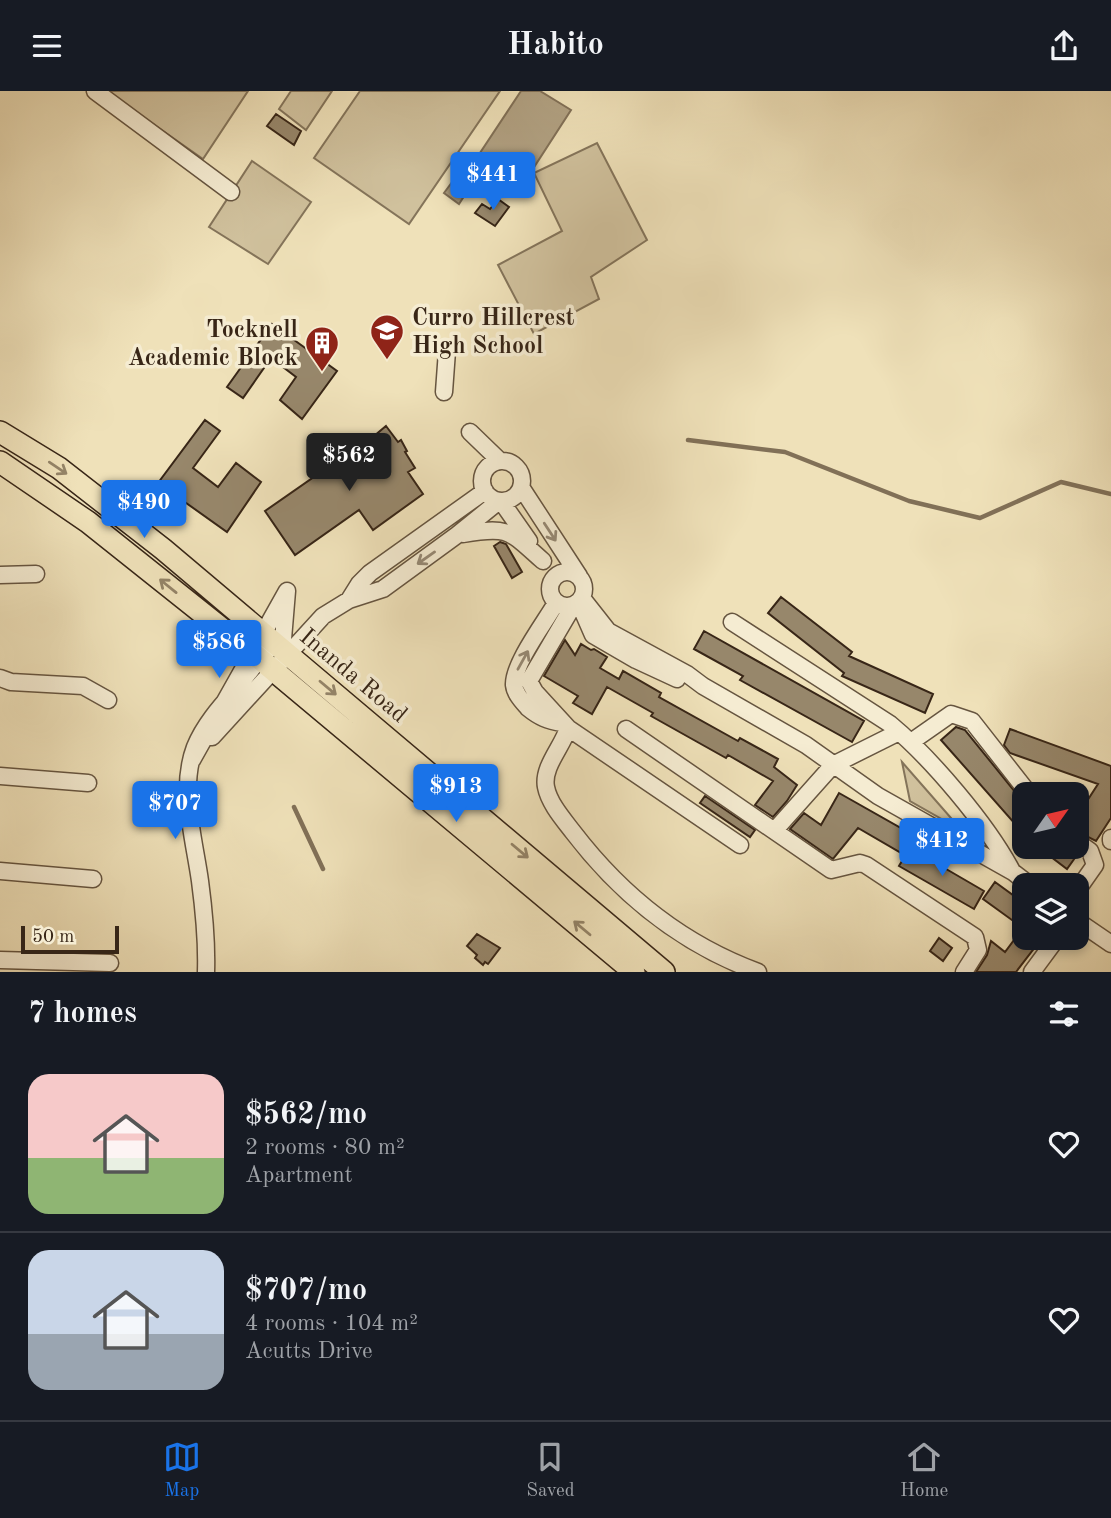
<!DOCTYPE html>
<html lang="en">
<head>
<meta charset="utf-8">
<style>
	body { margin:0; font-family:"Old Standard TT",serif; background:#20242c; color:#f1f3f6; height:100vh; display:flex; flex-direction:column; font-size:26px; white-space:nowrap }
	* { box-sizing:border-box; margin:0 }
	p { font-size:23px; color:#9ea1a6 }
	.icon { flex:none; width:38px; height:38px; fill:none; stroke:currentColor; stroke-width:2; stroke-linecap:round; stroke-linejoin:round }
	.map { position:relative; height:881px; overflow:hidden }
	.panel { display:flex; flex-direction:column; background:#171b24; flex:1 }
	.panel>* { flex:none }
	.needle { width:46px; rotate:56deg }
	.buttons { position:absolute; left:1012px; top:691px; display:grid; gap:14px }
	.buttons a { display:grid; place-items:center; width:77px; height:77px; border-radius:14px; background:#171b24; box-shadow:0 4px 10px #0003; font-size:35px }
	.scale { position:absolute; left:21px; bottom:18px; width:98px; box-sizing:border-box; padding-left:7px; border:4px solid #382617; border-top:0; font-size:19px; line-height:24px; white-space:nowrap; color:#382617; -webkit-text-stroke:5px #f5ecd2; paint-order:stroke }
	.price { position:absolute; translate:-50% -60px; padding:0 16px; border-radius:7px; background:#1a73e8; color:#fff; font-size:23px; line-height:46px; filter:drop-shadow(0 2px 4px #0008) }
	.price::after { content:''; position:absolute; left:50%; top:42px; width:21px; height:16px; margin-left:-10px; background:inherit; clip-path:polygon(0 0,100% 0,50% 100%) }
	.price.on { background:#222; color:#fff }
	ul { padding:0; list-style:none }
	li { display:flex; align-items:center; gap:21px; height:175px; padding:0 28px }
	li+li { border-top:2px solid #363941 }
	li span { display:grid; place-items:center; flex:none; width:196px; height:140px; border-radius:21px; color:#555 }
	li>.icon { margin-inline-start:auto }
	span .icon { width:84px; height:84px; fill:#fffc; stroke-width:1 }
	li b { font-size:30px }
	h2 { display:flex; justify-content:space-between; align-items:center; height:84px; padding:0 28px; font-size:30px }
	header { display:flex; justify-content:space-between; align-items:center; height:91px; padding:0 28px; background:#171b24; font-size:32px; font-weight:800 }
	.dock { display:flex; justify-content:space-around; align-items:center; height:98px; border-top:2px solid #363941; background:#171b24; font-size:19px; color:#9ea1a6 }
	.dock a { display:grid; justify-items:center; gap:4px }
	.dock .on { color:#1a73e8 }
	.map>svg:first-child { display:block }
	.green { fill:#d0c19d; stroke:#84745a; stroke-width:2 }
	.water { fill:#b1a182; stroke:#817057; stroke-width:2 }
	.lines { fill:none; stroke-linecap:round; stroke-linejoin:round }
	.stream { stroke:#817057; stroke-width:4.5 }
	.building { fill:#97876b; stroke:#382617; stroke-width:2 }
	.minor-casing { stroke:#665540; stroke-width:19 }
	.major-casing { stroke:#382617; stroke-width:24 }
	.minor { stroke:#f5ecd2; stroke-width:16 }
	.major { stroke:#efe1b9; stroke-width:21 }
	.oneway { stroke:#948468 }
	.oneway2 { stroke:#968974 }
	.labels { text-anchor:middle; stroke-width:7; stroke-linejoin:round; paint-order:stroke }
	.poi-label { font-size:24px; font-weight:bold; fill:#382617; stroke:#f5ecd2; text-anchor:start }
	.street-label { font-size:24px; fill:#382617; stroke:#f5ecd2 }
</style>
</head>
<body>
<header><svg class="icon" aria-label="menu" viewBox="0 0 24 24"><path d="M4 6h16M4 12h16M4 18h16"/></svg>Habito<svg class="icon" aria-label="share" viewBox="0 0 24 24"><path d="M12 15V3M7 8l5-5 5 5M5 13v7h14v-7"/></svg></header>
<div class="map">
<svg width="1111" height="881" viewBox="0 0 1111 881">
	<rect width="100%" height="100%" fill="#efe1b9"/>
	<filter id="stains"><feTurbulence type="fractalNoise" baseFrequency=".00286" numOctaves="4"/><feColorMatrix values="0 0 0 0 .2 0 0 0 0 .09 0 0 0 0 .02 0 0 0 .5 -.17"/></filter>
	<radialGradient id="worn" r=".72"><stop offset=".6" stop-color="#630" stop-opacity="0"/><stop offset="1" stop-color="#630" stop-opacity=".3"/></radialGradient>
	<!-- green -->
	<path class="green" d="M 106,0 L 248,0 L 203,68 Z
		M 291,0 L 332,0 L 306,39 L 279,18 Z
		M 360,0 L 500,0 L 409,133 L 314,67 Z
		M 597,52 L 647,149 L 591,186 L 599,208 L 534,243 L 498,174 L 562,140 L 534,82 Z
		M 252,70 L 311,111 L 268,173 L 209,136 Z
		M 902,671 L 951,727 L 947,731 L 910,710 Z"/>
	<!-- water -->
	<path class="water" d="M 521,0 L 540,0 L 571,19 L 516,104 L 472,74 Z
		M 461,79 L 475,88 L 459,113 L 444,102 Z"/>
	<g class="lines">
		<!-- stream -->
		<path class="stream" d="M 688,349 L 785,361 L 909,410 L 980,427 L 1061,391 L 1111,403
			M 294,716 L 323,778"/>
	</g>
	<!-- building -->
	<path class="building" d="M 276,23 L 301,40 L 294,54 L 267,35 Z
		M 498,108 L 509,116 L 495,135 L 475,122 L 482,113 L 490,118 Z
		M 272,233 L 337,280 L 302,328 L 280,309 L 296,286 L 271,267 L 243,307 L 227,296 Z
		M 205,329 L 220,340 L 193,377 L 218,396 L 236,372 L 261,391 L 227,441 L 158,392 Z
		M 386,335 L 398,351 L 401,349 L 407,360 L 405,361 L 415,377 L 408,381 L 423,403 L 373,439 L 359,419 L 295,464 L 265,420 L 347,363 L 349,366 Z
		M 500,451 L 506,453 L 522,481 L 512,487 L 494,455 Z
		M 781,506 L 852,561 L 849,565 L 933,603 L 925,622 L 842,585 L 844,582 L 768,522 Z
		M 704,540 L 864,630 L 852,651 L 740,589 L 743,585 L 694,558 Z
		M 565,549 L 575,564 L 581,553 L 591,559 L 594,558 L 607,566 L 600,577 L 619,588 L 623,580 L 661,602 L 659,606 L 738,650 L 740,647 L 778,668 L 774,676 L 797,694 L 787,710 L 773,726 L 755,714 L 773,690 L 728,664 L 726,667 L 651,625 L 653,622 L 607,596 L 592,623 L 573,612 L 578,605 L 544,585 Z
		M 956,636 L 965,639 L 1024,712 L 1024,743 L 941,649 Z
		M 1010,638 L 1111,675 L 1111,727 L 1096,750 L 1076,740 L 1076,737 L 1082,727 L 1078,724 L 1098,693 L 1010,662 L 1004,654 Z
		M 839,702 L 913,744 L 903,763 L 858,737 L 833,768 L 790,738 L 804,722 L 821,734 Z
		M 705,705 L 755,739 L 750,746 L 700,712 Z
		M 1038,756 L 1068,756 L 1077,764 L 1067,778 Z
		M 910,757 L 984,800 L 974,818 L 899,775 Z
		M 995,791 L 1024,812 L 1024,847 L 1042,847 L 1016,881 L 976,881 L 987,864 L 991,850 L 1005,861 L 1023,837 L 983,808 Z
		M 477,843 L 500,857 L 488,873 L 485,871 L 483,874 L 475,867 L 477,864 L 467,855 Z
		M 939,847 L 952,857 L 943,870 L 930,860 Z"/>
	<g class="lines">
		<!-- minor casing -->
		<g class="minor-casing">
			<path id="minor" d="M 95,0 L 231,101
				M 444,301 L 447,260
				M 470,341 L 500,370
				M482 390a20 20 0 1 1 40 0a20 20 0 1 1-40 0Z
				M 521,396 L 579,485
				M 501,410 L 529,450
				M 463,443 C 510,435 509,440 543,470
				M550 498a17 17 0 1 1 34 0a17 17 0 1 1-34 0Z
				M 0,484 L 36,483
				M 582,507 L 608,540 L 687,583 L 703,595 L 806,654 L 878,705 L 1013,781 L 1030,794
				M 349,509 L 359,493 L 370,482 L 485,400
				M 556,512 C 545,531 513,573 514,594 C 515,603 522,610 528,617 C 539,626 548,630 562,632
				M 579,512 L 593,544 L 636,569 L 677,588
				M 573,515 L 529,590 L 535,601 L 568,637 C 563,655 542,676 546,696 C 549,712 563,728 573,741 C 622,805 682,853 758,881
				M 732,531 L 890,633 C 931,667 987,733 1012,780
				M 0,587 L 11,591 L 83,595 L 108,609
				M 568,637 L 740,754
				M 626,638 L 831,779 L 860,772 L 866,774 L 975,846 L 978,859 L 964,881
				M 212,646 L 323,525 L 349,509 L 383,498 L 457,444 L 499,410
				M 911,651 L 951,623 L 972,630 L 1030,704
				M 192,669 L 287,500 L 283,548 C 263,560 250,581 235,599 C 220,616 204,634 195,656 C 179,698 194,747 200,790 C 204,820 207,850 206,881
				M 0,685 L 88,692
				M 775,739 L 833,674 L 899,641
				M 1111,747 L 1111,750
				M 1076,750 L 1090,760 L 1095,774 L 1076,801
				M 0,780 L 93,788
				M 1076,829 L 1111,853
				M 0,869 L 110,872
				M 1032,881 L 1057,847"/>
		</g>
		<!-- major casing -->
		<g class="major-casing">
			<path id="major" d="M 0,341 L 59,377 L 163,458 L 664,881
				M 0,371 L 88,431 L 260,568 L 634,881"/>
		</g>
		<!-- minor -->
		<use href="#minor" class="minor"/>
		<!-- major -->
		<use href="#major" class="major"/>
	</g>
	<!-- one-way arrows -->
	<defs><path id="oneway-shaft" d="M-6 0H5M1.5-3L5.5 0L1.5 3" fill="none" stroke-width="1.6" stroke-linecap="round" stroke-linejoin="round" transform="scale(1.75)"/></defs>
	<g class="oneway">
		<use href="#oneway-shaft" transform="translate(58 377) rotate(34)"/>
		<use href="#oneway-shaft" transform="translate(168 495) rotate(-141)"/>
		<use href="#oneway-shaft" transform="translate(328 597) rotate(40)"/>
		<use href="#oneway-shaft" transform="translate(520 760) rotate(40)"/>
		<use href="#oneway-shaft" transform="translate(582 837) rotate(-140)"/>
	</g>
	<g class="oneway2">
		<use href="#oneway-shaft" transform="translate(550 441) rotate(57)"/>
		<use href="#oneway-shaft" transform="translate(426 467) rotate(145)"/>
		<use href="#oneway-shaft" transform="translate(523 569) rotate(-61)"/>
	</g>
	<!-- icons -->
	<defs>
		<g id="school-pin" transform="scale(1.75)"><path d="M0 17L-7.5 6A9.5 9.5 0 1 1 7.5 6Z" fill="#8f2418" stroke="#f5ecd2"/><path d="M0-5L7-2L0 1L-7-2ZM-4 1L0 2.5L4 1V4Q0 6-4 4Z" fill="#fff"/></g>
		<g id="building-pin" transform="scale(1.75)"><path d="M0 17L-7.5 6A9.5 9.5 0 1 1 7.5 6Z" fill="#8f2418" stroke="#f5ecd2"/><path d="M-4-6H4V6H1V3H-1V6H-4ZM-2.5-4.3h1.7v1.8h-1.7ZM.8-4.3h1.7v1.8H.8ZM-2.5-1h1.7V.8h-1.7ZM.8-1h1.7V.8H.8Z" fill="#fff"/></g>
	</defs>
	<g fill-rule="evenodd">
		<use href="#school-pin" x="387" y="240"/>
		<use href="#building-pin" x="322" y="252"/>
	</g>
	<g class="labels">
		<!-- poi labels -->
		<g class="poi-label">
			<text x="412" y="234">Curro Hillcrest<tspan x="412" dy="28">High School</tspan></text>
			<text x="298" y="246" text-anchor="end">Tocknell<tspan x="298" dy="28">Academic Block</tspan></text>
		</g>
		<!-- street labels -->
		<g class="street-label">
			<text transform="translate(354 584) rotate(40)" y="8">Inanda Road</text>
		</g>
	</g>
	<rect width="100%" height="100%" filter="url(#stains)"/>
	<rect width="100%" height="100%" fill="url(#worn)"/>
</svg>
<div class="buttons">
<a><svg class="needle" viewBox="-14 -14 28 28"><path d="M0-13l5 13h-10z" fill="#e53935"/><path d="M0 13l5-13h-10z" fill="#9ea1a6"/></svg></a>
<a><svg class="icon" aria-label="layers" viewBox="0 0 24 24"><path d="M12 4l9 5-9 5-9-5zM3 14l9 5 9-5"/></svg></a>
</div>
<div class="scale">50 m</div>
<b class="price" style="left:493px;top:121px">$441</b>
<b class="price on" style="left:349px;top:402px">$562</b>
<b class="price" style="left:144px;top:449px">$490</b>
<b class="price" style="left:219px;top:589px">$586</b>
<b class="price" style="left:456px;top:733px">$913</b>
<b class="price" style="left:175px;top:750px">$707</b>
<b class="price" style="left:942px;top:787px">$412</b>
</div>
<section class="panel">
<h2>7 homes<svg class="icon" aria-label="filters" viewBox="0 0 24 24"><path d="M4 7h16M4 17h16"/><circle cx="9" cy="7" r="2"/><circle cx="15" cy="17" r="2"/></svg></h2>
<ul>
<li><span style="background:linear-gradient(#f6c9c9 60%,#8fb573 0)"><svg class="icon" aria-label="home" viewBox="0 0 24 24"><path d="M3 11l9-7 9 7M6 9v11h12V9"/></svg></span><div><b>$562/mo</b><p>2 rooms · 80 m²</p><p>Apartment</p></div><svg class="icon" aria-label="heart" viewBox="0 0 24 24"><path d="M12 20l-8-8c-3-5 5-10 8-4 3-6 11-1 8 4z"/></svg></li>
<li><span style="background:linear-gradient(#c9d6e8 60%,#9aa5b1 0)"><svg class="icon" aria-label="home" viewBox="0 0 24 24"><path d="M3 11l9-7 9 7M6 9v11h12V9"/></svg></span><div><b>$707/mo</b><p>4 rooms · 104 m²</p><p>Acutts Drive</p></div><svg class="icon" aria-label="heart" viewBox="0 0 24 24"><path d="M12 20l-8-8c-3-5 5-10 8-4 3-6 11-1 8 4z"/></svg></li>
</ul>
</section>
<nav class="dock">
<a class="on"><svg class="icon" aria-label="map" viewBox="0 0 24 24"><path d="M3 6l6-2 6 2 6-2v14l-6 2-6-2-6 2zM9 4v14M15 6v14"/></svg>Map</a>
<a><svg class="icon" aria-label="saved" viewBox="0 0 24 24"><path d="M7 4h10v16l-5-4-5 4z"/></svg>Saved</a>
<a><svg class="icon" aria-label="home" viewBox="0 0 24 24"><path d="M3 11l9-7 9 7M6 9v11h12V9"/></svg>Home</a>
</nav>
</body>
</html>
